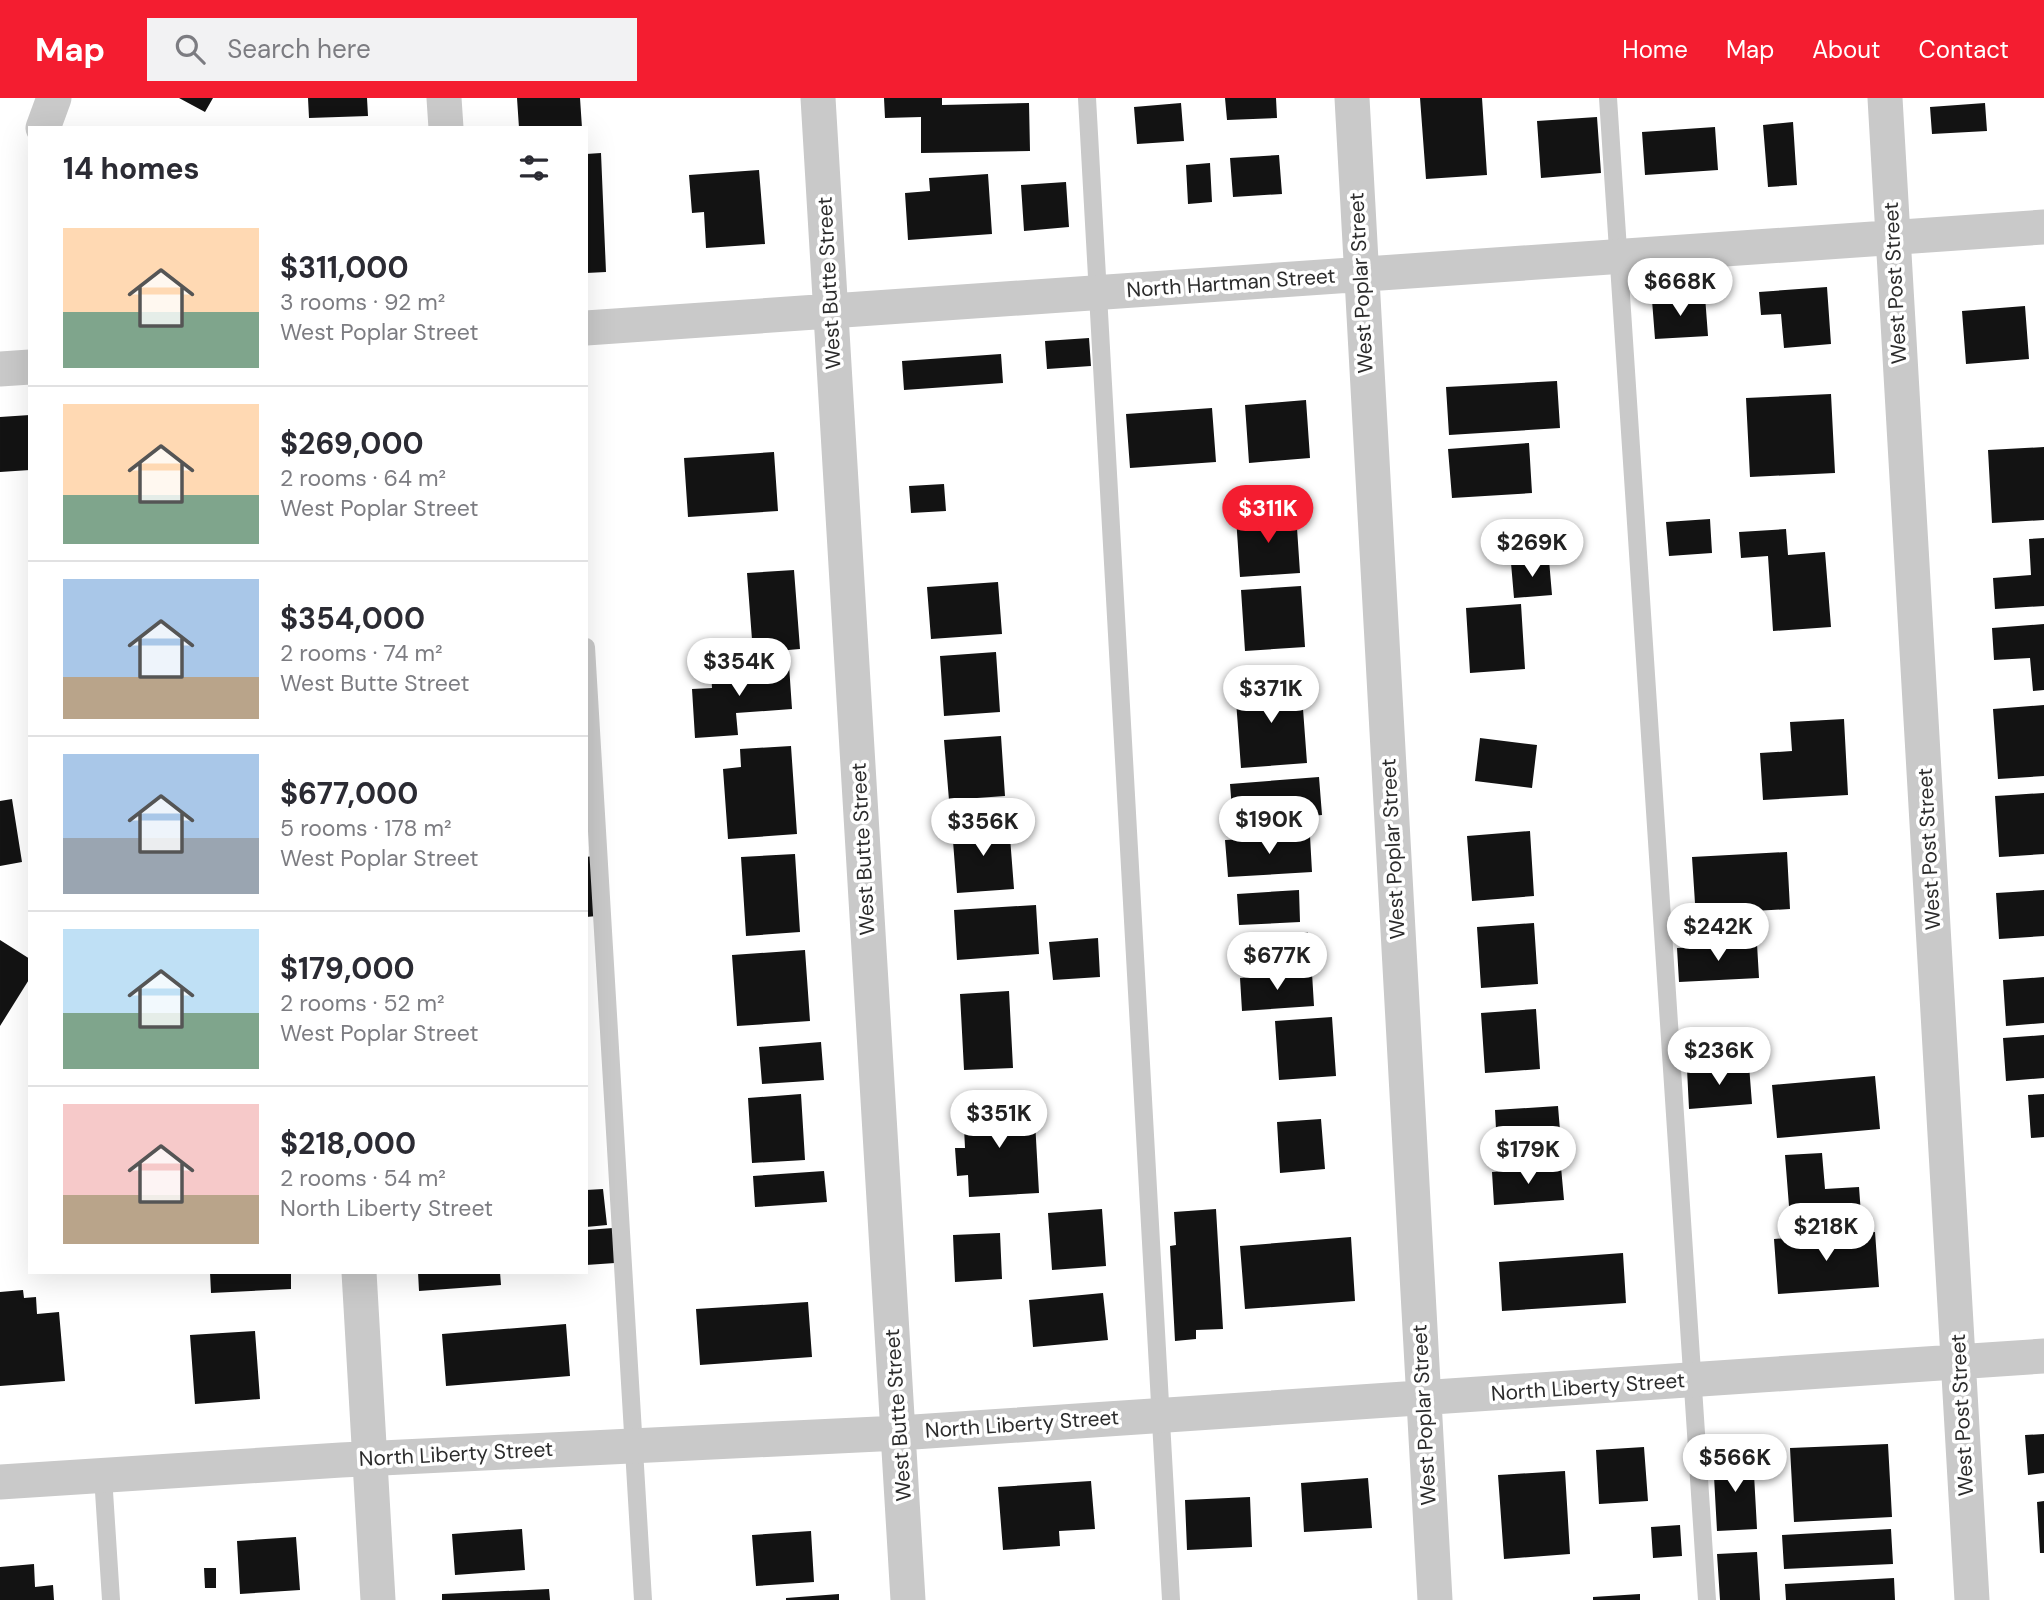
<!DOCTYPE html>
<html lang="en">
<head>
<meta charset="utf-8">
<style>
	body { margin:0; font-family:"DM Sans",sans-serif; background:#f2f2f3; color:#2b2b33; height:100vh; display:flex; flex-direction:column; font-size:26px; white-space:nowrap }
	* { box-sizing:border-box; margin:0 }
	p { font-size:23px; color:#7c7c81 }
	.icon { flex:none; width:38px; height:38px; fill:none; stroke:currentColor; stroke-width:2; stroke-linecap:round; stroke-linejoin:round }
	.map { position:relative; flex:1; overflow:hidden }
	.drawer { position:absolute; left:28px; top:28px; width:560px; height:1148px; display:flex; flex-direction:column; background:#fff; border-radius:0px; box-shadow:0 7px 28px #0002 }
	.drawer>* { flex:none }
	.price { position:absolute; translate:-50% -60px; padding:0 16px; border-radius:24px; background:#fff; color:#222; font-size:23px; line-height:46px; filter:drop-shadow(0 2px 4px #0008) }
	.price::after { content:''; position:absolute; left:50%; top:42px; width:21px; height:16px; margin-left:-10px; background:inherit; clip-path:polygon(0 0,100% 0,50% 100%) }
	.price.selected { background:#f41d30; color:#fff }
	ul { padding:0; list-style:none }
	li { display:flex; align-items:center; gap:21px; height:175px; padding:0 35px }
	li+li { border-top:2px solid #e1e1e2 }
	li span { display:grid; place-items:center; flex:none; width:196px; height:140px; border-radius:0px; color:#555 }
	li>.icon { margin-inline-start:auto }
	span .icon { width:84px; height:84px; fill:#fffc; stroke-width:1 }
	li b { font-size:30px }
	h2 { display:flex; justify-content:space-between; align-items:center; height:84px; padding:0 35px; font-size:30px }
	header { display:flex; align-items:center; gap:42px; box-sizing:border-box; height:98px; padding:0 35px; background:#f41d30; color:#fff }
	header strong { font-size:33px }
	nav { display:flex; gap:38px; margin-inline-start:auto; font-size:24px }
	.search { width:490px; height:63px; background:#f2f2f3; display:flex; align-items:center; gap:18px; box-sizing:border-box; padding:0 24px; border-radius:0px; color:#7c7c81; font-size:26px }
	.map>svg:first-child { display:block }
	.building { fill:#131313 }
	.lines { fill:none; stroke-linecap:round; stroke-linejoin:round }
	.lane { stroke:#c9c9c9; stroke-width:18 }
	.street { stroke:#c9c9c9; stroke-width:35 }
	.labels { text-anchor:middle; stroke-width:7; stroke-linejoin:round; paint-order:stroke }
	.street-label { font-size:21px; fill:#2c2c2c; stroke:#fff }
</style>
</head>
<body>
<header>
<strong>Map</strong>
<div class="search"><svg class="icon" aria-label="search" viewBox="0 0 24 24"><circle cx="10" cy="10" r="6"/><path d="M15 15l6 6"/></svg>Search here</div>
<nav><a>Home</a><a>Map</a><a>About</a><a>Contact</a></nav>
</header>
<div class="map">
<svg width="2044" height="1502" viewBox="0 0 2044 1502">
	<rect width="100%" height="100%" fill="#fff"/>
	<!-- building -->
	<path class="building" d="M 179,0 L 213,0 L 205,14 Z
		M 308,0 L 367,0 L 368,18 L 309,20 Z
		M 517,0 L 580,0 L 582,30 L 519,30 Z
		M 884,0 L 942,0 L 942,7 L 1029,5 L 1030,53 L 921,55 L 921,19 L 885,20 Z
		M 1225,0 L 1276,0 L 1277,20 L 1227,22 Z
		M 1420,0 L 1482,0 L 1487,77 L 1426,81 Z
		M 1181,5 L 1184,43 L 1137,46 L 1134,9 Z
		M 1985,5 L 1987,33 L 1932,36 L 1930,9 Z
		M 1597,19 L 1601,75 L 1541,80 L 1537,23 Z
		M 1793,24 L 1797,87 L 1768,89 L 1763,27 Z
		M 1715,29 L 1718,72 L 1645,77 L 1642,34 Z
		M 601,55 L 606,174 L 586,175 L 586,56 Z
		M 1279,57 L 1282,96 L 1233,99 L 1230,60 Z
		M 1210,65 L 1212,104 L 1188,106 L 1186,67 Z
		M 759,72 L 765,146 L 706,150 L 704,114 L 692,115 L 689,77 Z
		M 988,76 L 992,136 L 908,142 L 905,95 L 930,93 L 929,80 Z
		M 1066,84 L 1069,129 L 1024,133 L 1021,87 Z
		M 1827,189 L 1831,246 L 1784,250 L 1781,216 L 1761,217 L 1759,194 Z
		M 1705,198 L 1708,238 L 1655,241 L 1652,202 Z
		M 2025,208 L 2029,261 L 1966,266 L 1962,213 Z
		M 1089,240 L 1091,268 L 1047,271 L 1045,243 Z
		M 1001,256 L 1003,285 L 904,292 L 902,263 Z
		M 1557,283 L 1560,330 L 1449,337 L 1446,289 Z
		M 1831,296 L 1835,375 L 1750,379 L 1746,300 Z
		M 1306,302 L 1310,360 L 1249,365 L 1245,307 Z
		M 1212,310 L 1216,364 L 1130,370 L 1126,316 Z
		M 30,317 L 30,372 L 0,374 L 0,319 Z
		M 1529,345 L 1532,395 L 1452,400 L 1448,351 Z
		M 2044,349 L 2044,422 L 1992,425 L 1988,352 Z
		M 774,354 L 778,413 L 688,419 L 684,360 Z
		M 944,386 L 946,413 L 911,415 L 909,388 Z
		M 1296,415 L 1300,475 L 1240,479 L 1236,419 Z
		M 1710,421 L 1712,455 L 1669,458 L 1666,424 Z
		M 1786,431 L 1788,457 L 1825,454 L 1831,529 L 1773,533 L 1768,458 L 1741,460 L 1739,434 Z
		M 2044,440 L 2044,508 L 1995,511 L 1993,480 L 2031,477 L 2029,441 Z
		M 1549,462 L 1552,497 L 1514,500 L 1511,465 Z
		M 794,472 L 800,551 L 753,555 L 747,475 Z
		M 998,484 L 1002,536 L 931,541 L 927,489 Z
		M 1301,488 L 1305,549 L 1245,553 L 1241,492 Z
		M 1521,506 L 1525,571 L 1470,575 L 1466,510 Z
		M 2044,526 L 2044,592 L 2033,593 L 2030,560 L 1994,562 L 1992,530 Z
		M 996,554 L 1000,614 L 944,618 L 940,558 Z
		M 789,567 L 792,611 L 736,615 L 738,637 L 695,640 L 692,591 L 712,590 L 711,572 Z
		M 1301,584 L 1307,665 L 1241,670 L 1235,589 Z
		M 2044,607 L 2044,678 L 1998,681 L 1993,611 Z
		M 1844,621 L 1848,697 L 1763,702 L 1760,655 L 1792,653 L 1790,624 Z
		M 1001,638 L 1005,698 L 949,702 L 944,642 Z
		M 1480,640 L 1537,647 L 1532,690 L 1475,683 Z
		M 791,648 L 797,736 L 728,741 L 723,671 L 741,669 L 740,651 Z
		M 1319,679 L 1322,717 L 1233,725 L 1230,686 Z
		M 2044,695 L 2044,756 L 1999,759 L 1995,698 Z
		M 12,701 L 22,764 L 0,768 L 0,703 Z
		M 1009,726 L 1014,791 L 957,795 L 952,730 Z
		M 1530,733 L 1534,798 L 1472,803 L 1467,738 Z
		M 1310,738 L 1312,774 L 1228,779 L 1225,742 Z
		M 1787,754 L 1790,811 L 1753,813 L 1755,832 L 1697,836 L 1692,759 Z
		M 795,756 L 800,834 L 746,838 L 741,759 Z
		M 593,758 L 597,818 L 586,819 L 586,759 Z
		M 1299,792 L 1300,824 L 1239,827 L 1237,796 Z
		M 2044,792 L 2044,838 L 1999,841 L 1996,795 Z
		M 1036,807 L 1039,856 L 957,862 L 954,812 Z
		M 1534,825 L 1538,886 L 1481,890 L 1477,829 Z
		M 1308,834 L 1311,868 L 1244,874 L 1242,839 Z
		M 1098,840 L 1100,879 L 1053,882 L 1049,844 Z
		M 0,842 L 30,861 L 30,880 L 0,928 Z
		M 1757,846 L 1759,880 L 1679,884 L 1677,850 Z
		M 805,852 L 810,923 L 737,928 L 732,857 Z
		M 1312,875 L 1314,908 L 1242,913 L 1240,880 Z
		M 2044,879 L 2044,925 L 2006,928 L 2003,882 Z
		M 1009,893 L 1013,970 L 964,972 L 960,896 Z
		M 1536,911 L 1540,971 L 1485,975 L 1481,915 Z
		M 1332,919 L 1336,978 L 1279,982 L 1275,923 Z
		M 2044,937 L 2044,980 L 2006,983 L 2003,940 Z
		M 821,944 L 824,982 L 762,986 L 759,949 Z
		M 1749,967 L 1752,1006 L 1689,1011 L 1687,971 Z
		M 1875,978 L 1880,1031 L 1777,1040 L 1772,987 Z
		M 801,996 L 805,1062 L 752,1065 L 748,1000 Z
		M 2044,996 L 2044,1039 L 2031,1040 L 2028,997 Z
		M 1034,1005 L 1039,1095 L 969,1099 L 968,1077 L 957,1078 L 955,1050 L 965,1050 L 963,1009 Z
		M 1558,1008 L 1561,1045 L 1497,1050 L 1495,1012 Z
		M 1321,1021 L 1325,1071 L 1280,1075 L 1277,1024 Z
		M 1822,1055 L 1825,1091 L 1859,1089 L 1861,1116 L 1790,1121 L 1785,1057 Z
		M 1561,1069 L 1564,1102 L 1494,1107 L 1492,1074 Z
		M 824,1073 L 827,1104 L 755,1109 L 753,1078 Z
		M 603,1091 L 607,1127 L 586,1129 L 586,1092 Z
		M 1102,1111 L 1106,1168 L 1052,1172 L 1048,1115 Z
		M 1216,1111 L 1223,1231 L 1196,1232 L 1196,1241 L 1175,1243 L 1170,1148 L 1176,1147 L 1174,1114 Z
		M 613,1130 L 615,1165 L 586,1167 L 586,1132 Z
		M 1875,1134 L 1879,1189 L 1778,1196 L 1774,1141 Z
		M 1000,1135 L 1002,1181 L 955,1184 L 953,1137 Z
		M 1351,1139 L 1355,1203 L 1245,1211 L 1240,1148 Z
		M 1623,1155 L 1626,1205 L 1502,1213 L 1499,1164 Z
		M 210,1174 L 291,1174 L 291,1191 L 211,1195 Z
		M 418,1174 L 500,1174 L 501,1187 L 419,1193 Z
		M 23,1192 L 24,1200 L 36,1199 L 37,1216 L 59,1214 L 65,1283 L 0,1288 L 0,1194 Z
		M 1103,1195 L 1108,1242 L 1033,1249 L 1029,1202 Z
		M 808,1204 L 812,1259 L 700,1267 L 696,1211 Z
		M 566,1226 L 570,1278 L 446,1288 L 442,1236 Z
		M 255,1233 L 260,1301 L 195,1306 L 190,1237 Z
		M 2044,1336 L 2044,1375 L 2028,1377 L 2025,1337 Z
		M 1888,1346 L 1892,1419 L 1794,1424 L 1790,1350 Z
		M 1644,1349 L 1648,1403 L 1599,1406 L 1596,1352 Z
		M 1753,1358 L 1757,1431 L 1717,1433 L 1713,1360 Z
		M 1565,1373 L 1570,1456 L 1504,1461 L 1498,1377 Z
		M 1368,1380 L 1372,1430 L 1304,1434 L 1301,1385 Z
		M 1091,1383 L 1095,1431 L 1059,1433 L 1060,1448 L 1003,1452 L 998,1389 Z
		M 1250,1399 L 1252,1449 L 1187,1452 L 1185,1402 Z
		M 2044,1403 L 2044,1455 L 2040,1455 L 2037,1404 Z
		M 1680,1427 L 1682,1458 L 1653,1460 L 1651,1429 Z
		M 522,1431 L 525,1472 L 455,1477 L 452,1436 Z
		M 1891,1431 L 1893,1466 L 1784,1471 L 1782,1437 Z
		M 811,1433 L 814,1484 L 756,1488 L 752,1437 Z
		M 296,1439 L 300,1492 L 240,1496 L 237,1443 Z
		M 1757,1454 L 1760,1502 L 1720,1502 L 1717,1456 Z
		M 34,1466 L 35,1489 L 53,1487 L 54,1502 L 0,1502 L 0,1469 Z
		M 204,1470 L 216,1470 L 216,1490 L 205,1490 Z
		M 1894,1480 L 1895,1502 L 1786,1502 L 1785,1486 Z
		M 549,1491 L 550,1502 L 442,1502 L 442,1496 Z
		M 839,1496 L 839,1502 L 786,1502 L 786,1500 Z
		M 1640,1496 L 1640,1502 L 1593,1502 L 1593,1499 Z"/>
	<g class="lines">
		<!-- lane -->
		<path class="lane" d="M 1087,0 L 1171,1502
			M 1608,0 L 1707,1502
			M 586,549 L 643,1502
			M 103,1378 L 111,1502"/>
		<!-- street -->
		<path class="street" d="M 444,0 L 446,30
			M 818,0 L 908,1502
			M 1352,0 L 1435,1502
			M 1885,0 L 1972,1502
			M 43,30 L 54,0
			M 586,230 L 2044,129
			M 0,271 L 30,269
			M 359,1174 L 378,1502
			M 0,1384 L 341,1362 L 899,1335 L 2044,1258"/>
	</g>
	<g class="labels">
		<!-- street labels -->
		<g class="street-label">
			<text transform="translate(829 185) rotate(-93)" y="7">West Butte Street</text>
			<text transform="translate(1231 185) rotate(-4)" y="7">North Hartman Street</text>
			<text transform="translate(1361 185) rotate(-93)" y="7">West Poplar Street</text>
			<text transform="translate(1895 185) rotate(-93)" y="7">West Post Street</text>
			<text transform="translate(863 751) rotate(-93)" y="7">West Butte Street</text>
			<text transform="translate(1393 751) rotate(-93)" y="7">West Poplar Street</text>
			<text transform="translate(1929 751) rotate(-93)" y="7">West Post Street</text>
			<text transform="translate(1588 1289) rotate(-4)" y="7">North Liberty Street</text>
			<text transform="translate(898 1317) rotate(-94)" y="7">West Butte Street</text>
			<text transform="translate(1424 1317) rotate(-93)" y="7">West Poplar Street</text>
			<text transform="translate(1962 1317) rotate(-93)" y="7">West Post Street</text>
			<text transform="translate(1022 1326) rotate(-4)" y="7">North Liberty Street</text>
			<text transform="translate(456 1356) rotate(-3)" y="7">North Liberty Street</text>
		</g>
	</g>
</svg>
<b class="price" style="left:1680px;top:220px">$668K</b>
<b class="price selected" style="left:1268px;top:447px">$311K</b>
<b class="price" style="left:1532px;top:481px">$269K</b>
<b class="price" style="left:739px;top:600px">$354K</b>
<b class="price" style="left:1271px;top:627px">$371K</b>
<b class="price" style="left:1269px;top:758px">$190K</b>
<b class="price" style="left:983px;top:760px">$356K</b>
<b class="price" style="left:1718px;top:865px">$242K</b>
<b class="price" style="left:1277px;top:894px">$677K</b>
<b class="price" style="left:1719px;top:989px">$236K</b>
<b class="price" style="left:999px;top:1052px">$351K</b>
<b class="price" style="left:1528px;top:1088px">$179K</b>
<b class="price" style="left:1826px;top:1165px">$218K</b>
<b class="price" style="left:1735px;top:1396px">$566K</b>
<section class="drawer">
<h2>14 homes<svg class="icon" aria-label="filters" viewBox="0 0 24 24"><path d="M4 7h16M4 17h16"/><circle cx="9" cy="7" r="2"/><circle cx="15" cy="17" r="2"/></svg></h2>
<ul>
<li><span style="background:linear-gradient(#ffd9b3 60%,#7fa58c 0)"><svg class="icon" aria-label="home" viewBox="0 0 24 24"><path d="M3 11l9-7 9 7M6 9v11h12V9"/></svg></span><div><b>$311,000</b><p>3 rooms · 92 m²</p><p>West Poplar Street</p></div></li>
<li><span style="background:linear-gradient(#ffd9b3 65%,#7fa58c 0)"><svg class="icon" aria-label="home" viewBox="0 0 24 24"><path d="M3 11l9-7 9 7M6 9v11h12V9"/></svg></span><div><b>$269,000</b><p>2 rooms · 64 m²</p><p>West Poplar Street</p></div></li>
<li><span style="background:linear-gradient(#a9c7e8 70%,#b9a48a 0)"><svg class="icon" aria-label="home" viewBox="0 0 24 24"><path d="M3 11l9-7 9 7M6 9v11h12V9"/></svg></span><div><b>$354,000</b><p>2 rooms · 74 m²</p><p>West Butte Street</p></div></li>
<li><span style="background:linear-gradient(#a9c7e8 60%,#9aa5b1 0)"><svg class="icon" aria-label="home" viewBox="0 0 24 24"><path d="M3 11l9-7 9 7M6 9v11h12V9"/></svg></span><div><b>$677,000</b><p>5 rooms · 178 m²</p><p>West Poplar Street</p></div></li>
<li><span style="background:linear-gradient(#bfe0f5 60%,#7fa58c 0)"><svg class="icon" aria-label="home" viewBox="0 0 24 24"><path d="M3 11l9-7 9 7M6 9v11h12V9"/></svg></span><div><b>$179,000</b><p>2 rooms · 52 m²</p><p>West Poplar Street</p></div></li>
<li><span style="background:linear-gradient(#f6c9c9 65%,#b9a48a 0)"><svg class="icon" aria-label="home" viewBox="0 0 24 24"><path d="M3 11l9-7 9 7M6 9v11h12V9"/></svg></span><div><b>$218,000</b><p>2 rooms · 54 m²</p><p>North Liberty Street</p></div></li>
</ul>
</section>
</div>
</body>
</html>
